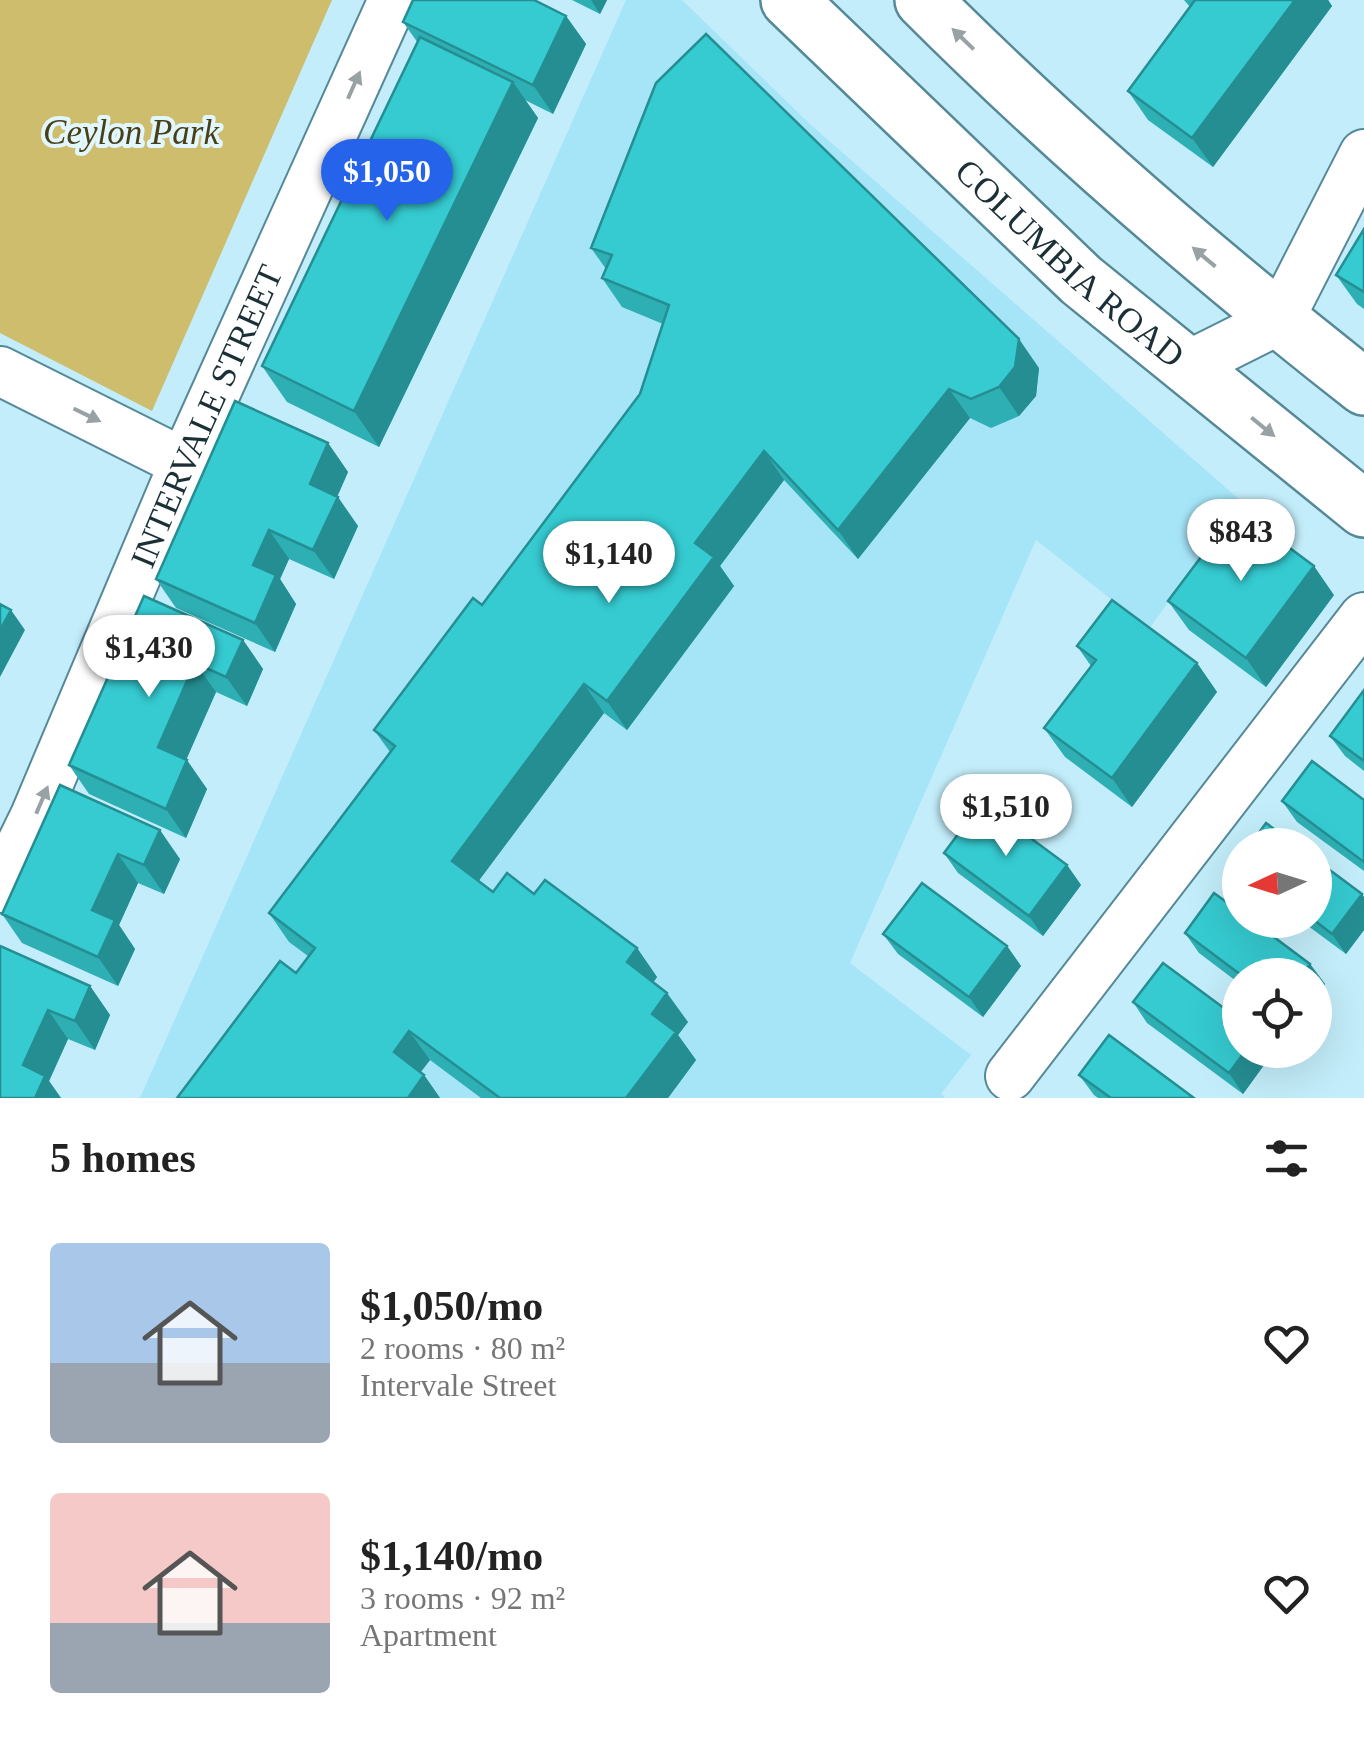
<!DOCTYPE html>
<html lang="en">
<head>
<meta charset="utf-8">
<style>
	body { margin:0; font-family:"Times New Roman",serif; background:#f6f6f6; color:#222; height:100vh; display:flex; flex-direction:column; font-size:38px; white-space:nowrap }
	* { box-sizing:border-box; margin:0 }
	p { font-size:32px; color:#767676 }
	.icon { flex:none; width:55px; height:55px; fill:none; stroke:currentColor; stroke-width:2; stroke-linecap:round; stroke-linejoin:round }
	.map { position:relative; height:1098px; overflow:hidden }
	.details { display:flex; flex-direction:column; background:#fff; flex:1 }
	.details>* { flex:none }
	.needle { width:65px; rotate:266deg }
	.controls { position:absolute; left:1222px; top:828px; display:grid; gap:20px }
	.controls a { display:grid; place-items:center; width:110px; height:110px; border-radius:50%; background:#fff; box-shadow:0 10px 40px #0002; font-size:50px }
	.price { position:absolute; translate:-50% -85px; padding:0 22px; border-radius:35px; background:#fff; color:#222; font-size:32px; line-height:65px; filter:drop-shadow(0 2px 5px #0008) }
	.price::after { content:''; position:absolute; left:50%; top:60px; width:30px; height:22px; margin-left:-15px; background:inherit; clip-path:polygon(0 0,100% 0,50% 100%) }
	.price.on { background:#2563eb; color:#fff }
	ul { padding:0; list-style:none }
	li { display:flex; align-items:center; gap:30px; height:250px; padding:0 50px }
	li span { display:grid; place-items:center; flex:none; width:280px; height:200px; border-radius:10px; color:#555 }
	li>.icon { margin-inline-start:auto }
	span .icon { width:120px; height:120px; fill:#fffc; stroke-width:1 }
	li b { font-size:42px }
	h2 { display:flex; justify-content:space-between; align-items:center; height:120px; padding:0 50px; font-size:42px }
	.map>svg:first-child { display:block }
	.built { fill:#a6e5f8 }
	.green { fill:#cdbd6d }
	.lines { fill:none; stroke-linecap:round; stroke-linejoin:round }
	.minor-casing { stroke:#568998; stroke-width:52 }
	.primary-casing { stroke:#568998; stroke-width:60 }
	.minor { stroke:#fff; stroke-width:48 }
	.primary { stroke:#fff; stroke-width:55 }
	.wall { fill:#2eafb4 }
	.shaded-wall { fill:#258e92 }
	.building { fill:#35cbd1; stroke:#258e92; stroke-width:2.5 }
	.oneway { fill:#98a2a5 }
	.labels { text-anchor:middle; stroke-width:8; stroke-linejoin:round; paint-order:stroke }
	.park-label { font-size:35px; font-style:italic; fill:#473f16; stroke:#e1f6fd }
	.street-label { font-size:35px; fill:#1a3036; stroke:#e1f6fd }
</style>
</head>
<body>
<div class="map">
<svg width="1364" height="1098" viewBox="0 0 1364 1098">
	<rect width="100%" height="100%" fill="#c3edfa"/>
	<!-- built -->
	<path class="built" d="M 626,0 L 682,0 L 811,125 L 1241,501 L 1149,629 L 1036,540 L 850,963 L 971,1055 L 941,1094 L 945,1098 L 140,1098 Z"/>
	<!-- green -->
	<path class="green" d="M 0,0 L 332,0 L 152,411 L 0,333 Z"/>
	<g class="lines">
		<!-- minor casing -->
		<g class="minor-casing">
			<g id="minor">
				<path d="M 1187,366 L 1279,320 L 1364,154"/>
				<path d="M 0,371 L 184,463"/>
				<path id="s1" d="M 0,888 L 35,816 L 184,463 L 393,0"/>
				<path d="M 1010,1076 L 1364,617"/>
			</g>
		</g>
		<!-- primary casing -->
		<g class="primary-casing">
			<g id="primary">
				<path id="s2" d="M 789,0 L 1081,280 L 1364,509"/>
				<path d="M 923,0 C 1061,138 1210,266 1364,387"/>
			</g>
		</g>
		<!-- minor -->
		<use href="#minor" class="minor"/>
		<!-- primary -->
		<use href="#primary" class="primary"/>
	</g>
	<!-- wall -->
	<path class="wall" d="M 572,0 L 607,0 L 600,14 Z
		M 1184,0 L 1328,0 L 1332,6 L 1213,167 L 1148,120 L 1128,91 L 1190,7 Z
		M 566,16 L 586,44 L 553,114 L 525,100 L 538,118 L 379,447 L 287,402 L 262,366 L 418,43 L 403,22 Z
		M 1364,229 L 1364,309 L 1357,304 L 1336,275 Z
		M 591,248 L 1039,368 L 1036,396 L 1019,416 L 991,428 L 970,418 L 858,559 L 784,480 L 720,566 L 734,586 L 627,730 L 604,713 L 478,881 L 493,892 L 534,894 L 637,948 L 657,977 L 653,983 L 688,1022 L 678,1035 L 696,1060 L 668,1098 L 481,1098 L 430,1060 L 420,1072 L 424,1075 L 440,1098 L 177,1098 L 296,973 L 308,956 L 289,942 L 269,913 L 390,752 L 374,730 L 482,605 L 640,394 L 663,324 L 622,307 L 602,278 L 606,269 Z
		M 328,443 L 348,472 L 337,497 L 358,526 L 334,579 L 289,559 L 280,579 L 296,604 L 275,652 L 176,608 L 156,579 Z
		M 1334,595 L 1266,687 L 1189,630 L 1168,601 Z
		M 144,596 L 243,640 L 263,669 L 247,706 L 216,692 L 186,760 L 207,789 L 186,838 L 89,794 L 69,765 Z
		M 1077,646 L 1197,663 L 1217,692 L 1132,807 L 1065,757 L 1044,728 L 1091,666 Z
		M 1364,690 L 1364,771 L 1345,756 L 1330,736 Z
		M 60,785 L 180,859 L 164,894 L 138,883 L 119,925 L 135,949 L 118,986 L 22,943 L 2,914 Z
		M 1364,800 L 1364,871 L 1297,822 L 1282,801 Z
		M 944,853 L 1067,865 L 1081,885 L 1043,936 L 958,873 Z
		M 1214,893 L 1240,912 L 1240,920 L 1251,920 L 1310,964 L 1325,984 L 1315,997 L 1315,975 L 1240,975 L 1240,984 L 1199,953 L 1185,933 Z
		M 1364,897 L 1364,930 L 1346,954 L 1300,920 L 1315,920 Z
		M 883,934 L 1007,946 L 1021,966 L 983,1017 L 898,954 Z
		M 0,946 L 90,986 L 110,1015 L 95,1050 L 68,1039 L 49,1081 L 61,1098 L 0,1098 Z
		M 1133,1002 L 1272,1054 L 1243,1094 L 1147,1023 Z
		M 1079,1075 L 1194,1098 L 1098,1098 L 1094,1095 Z"/>
	<!-- shaded-wall -->
	<path class="shaded-wall" d="M 591,0 L 607,0 L 600,14 Z
		M 1295,0 L 1328,0 L 1332,6 L 1213,167 L 1192,138 Z
		M 566,16 L 586,44 L 553,114 L 533,85 Z
		M 513,82 L 538,118 L 379,447 L 354,411 Z
		M 1019,339 L 1039,368 L 1036,396 L 1019,416 L 999,387 Z
		M 949,389 L 970,418 L 858,559 L 838,530 Z
		M 328,443 L 348,472 L 330,513 L 310,484 Z
		M 764,451 L 784,480 L 720,566 L 734,586 L 627,730 L 607,701 L 695,543 Z
		M 338,497 L 358,526 L 334,579 L 313,550 Z
		M 269,530 L 289,559 L 280,579 L 296,604 L 275,652 L 255,623 L 253,565 Z
		M 1314,566 L 1334,595 L 1266,687 L 1246,658 Z
		M 11,610 L 25,630 L 0,677 L 0,630 Z
		M 243,640 L 263,669 L 247,706 L 226,677 Z
		M 195,663 L 216,692 L 179,776 L 158,747 Z
		M 1197,663 L 1217,692 L 1132,807 L 1112,778 Z
		M 584,684 L 604,713 L 472,890 L 452,861 Z
		M 187,760 L 207,789 L 186,838 L 166,809 Z
		M 160,830 L 180,859 L 164,894 L 144,865 Z
		M 118,854 L 138,883 L 119,925 L 135,949 L 118,986 L 98,957 L 92,910 Z
		M 1067,865 L 1081,885 L 1043,936 L 1029,916 Z
		M 1362,894 L 1364,897 L 1364,930 L 1346,954 L 1332,934 Z
		M 1007,946 L 1021,966 L 983,1017 L 969,997 Z
		M 637,948 L 657,977 L 647,991 L 627,962 Z
		M 1310,964 L 1325,984 L 1315,997 L 1315,975 L 1302,975 Z
		M 90,986 L 110,1015 L 95,1050 L 75,1021 Z
		M 667,993 L 688,1022 L 678,1035 L 696,1060 L 668,1098 L 626,1098 L 652,1014 Z
		M 48,1010 L 68,1039 L 49,1081 L 61,1098 L 35,1098 L 23,1065 Z
		M 409,1031 L 430,1060 L 414,1081 L 394,1052 Z
		M 1246,1050 L 1269,1050 L 1272,1054 L 1243,1094 L 1229,1073 Z
		M 424,1075 L 440,1098 L 408,1098 Z"/>
	<!-- building -->
	<path class="building" d="M 413,0 L 534,0 L 566,16 L 533,85 L 403,22 Z
		M 1195,0 L 1295,0 L 1192,138 L 1128,91 Z
		M 706,34 L 1019,339 L 1015,367 L 999,387 L 971,399 L 949,389 L 838,530 L 764,451 L 695,543 L 714,557 L 607,701 L 584,684 L 452,861 L 493,892 L 507,873 L 534,894 L 545,880 L 637,948 L 627,962 L 667,993 L 652,1014 L 676,1032 L 626,1098 L 500,1098 L 409,1031 L 394,1052 L 424,1075 L 408,1098 L 177,1098 L 280,961 L 296,973 L 315,948 L 269,913 L 395,746 L 374,730 L 473,598 L 482,605 L 640,394 L 669,305 L 602,278 L 612,255 L 591,248 L 656,83 Z
		M 420,37 L 513,82 L 354,411 L 262,366 Z
		M 1364,229 L 1364,292 L 1336,275 Z
		M 235,401 L 328,443 L 310,484 L 338,497 L 313,550 L 269,530 L 253,565 L 276,575 L 255,623 L 156,579 Z
		M 1237,509 L 1314,566 L 1246,658 L 1168,601 Z
		M 144,596 L 243,640 L 226,677 L 195,663 L 158,747 L 187,760 L 166,809 L 69,765 Z
		M 1112,600 L 1197,663 L 1112,778 L 1044,728 L 1096,660 L 1077,646 Z
		M 0,604 L 11,610 L 0,630 Z
		M 1364,690 L 1364,761 L 1330,736 Z
		M 1312,761 L 1364,800 L 1364,862 L 1282,801 Z
		M 60,785 L 160,830 L 144,865 L 118,854 L 92,910 L 115,920 L 98,957 L 2,914 Z
		M 982,802 L 1067,865 L 1029,916 L 944,853 Z
		M 1266,823 L 1296,845 L 1250,845 Z
		M 1315,859 L 1362,894 L 1332,934 L 1314,920 L 1315,920 Z
		M 922,883 L 1007,946 L 969,997 L 883,934 Z
		M 1214,893 L 1240,912 L 1240,920 L 1251,920 L 1310,964 L 1302,975 L 1241,975 L 1185,933 Z
		M 0,946 L 90,986 L 75,1021 L 48,1010 L 23,1065 L 45,1076 L 35,1098 L 0,1098 Z
		M 1163,963 L 1240,1020 L 1240,1050 L 1246,1050 L 1229,1073 L 1133,1002 Z
		M 1109,1035 L 1194,1098 L 1111,1098 L 1079,1075 Z"/>
	<!-- one-way arrows -->
	<defs><path id="oneway-solid" d="M-6-.8H1V-3.2L6.5 0L1 3.2V.8H-6Z" transform="scale(2.5)"/></defs>
	<g class="oneway">
		<use href="#oneway-solid" transform="translate(963 39) rotate(-136)"/>
		<use href="#oneway-solid" transform="translate(354 85) rotate(-66)"/>
		<use href="#oneway-solid" transform="translate(1204 257) rotate(-140)"/>
		<use href="#oneway-solid" transform="translate(87 415) rotate(26)"/>
		<use href="#oneway-solid" transform="translate(1263 427) rotate(39)"/>
		<use href="#oneway-solid" transform="translate(42 800) rotate(-67)"/>
	</g>
	<g class="labels">
		<!-- park labels -->
		<g class="park-label">
			<text x="131" y="144">Ceylon Park</text>
		</g>
		<!-- street labels -->
		<g class="street-label">
			<text dy="12" stroke="none"><textPath href="#s2" startOffset="385">COLUMBIA ROAD</textPath></text>
			<text dy="12" stroke="none"><textPath href="#s1" startOffset="515">INTERVALE STREET</textPath></text>
		</g>
	</g>
</svg>
<div class="controls">
<a><svg class="needle" viewBox="-14 -14 28 28"><path d="M0-13l5 13h-10z" fill="#e53935"/><path d="M0 13l5-13h-10z" fill="#767676"/></svg></a>
<a><svg class="icon" aria-label="locate" viewBox="0 0 24 24"><circle cx="12" cy="12" r="6"/><path d="M12 2v4M12 18v4M2 12h4M18 12h4"/></svg></a>
</div>
<b class="price on" style="left:387px;top:224px">$1,050</b>
<b class="price" style="left:1241px;top:584px">$843</b>
<b class="price" style="left:609px;top:606px">$1,140</b>
<b class="price" style="left:149px;top:700px">$1,430</b>
<b class="price" style="left:1006px;top:859px">$1,510</b>
</div>
<section class="details">
<h2>5 homes<svg class="icon" aria-label="filters" viewBox="0 0 24 24"><path d="M4 7h16M4 17h16"/><circle cx="9" cy="7" r="2"/><circle cx="15" cy="17" r="2"/></svg></h2>
<ul>
<li><span style="background:linear-gradient(#a9c7e8 60%,#9aa5b1 0)"><svg class="icon" aria-label="home" viewBox="0 0 24 24"><path d="M3 11l9-7 9 7M6 9v11h12V9"/></svg></span><div><b>$1,050/mo</b><p>2 rooms · 80 m²</p><p>Intervale Street</p></div><svg class="icon" aria-label="heart" viewBox="0 0 24 24"><path d="M12 20l-8-8c-3-5 5-10 8-4 3-6 11-1 8 4z"/></svg></li>
<li><span style="background:linear-gradient(#f6c9c9 65%,#9aa5b1 0)"><svg class="icon" aria-label="home" viewBox="0 0 24 24"><path d="M3 11l9-7 9 7M6 9v11h12V9"/></svg></span><div><b>$1,140/mo</b><p>3 rooms · 92 m²</p><p>Apartment</p></div><svg class="icon" aria-label="heart" viewBox="0 0 24 24"><path d="M12 20l-8-8c-3-5 5-10 8-4 3-6 11-1 8 4z"/></svg></li>
</ul>
</section>
</body>
</html>
